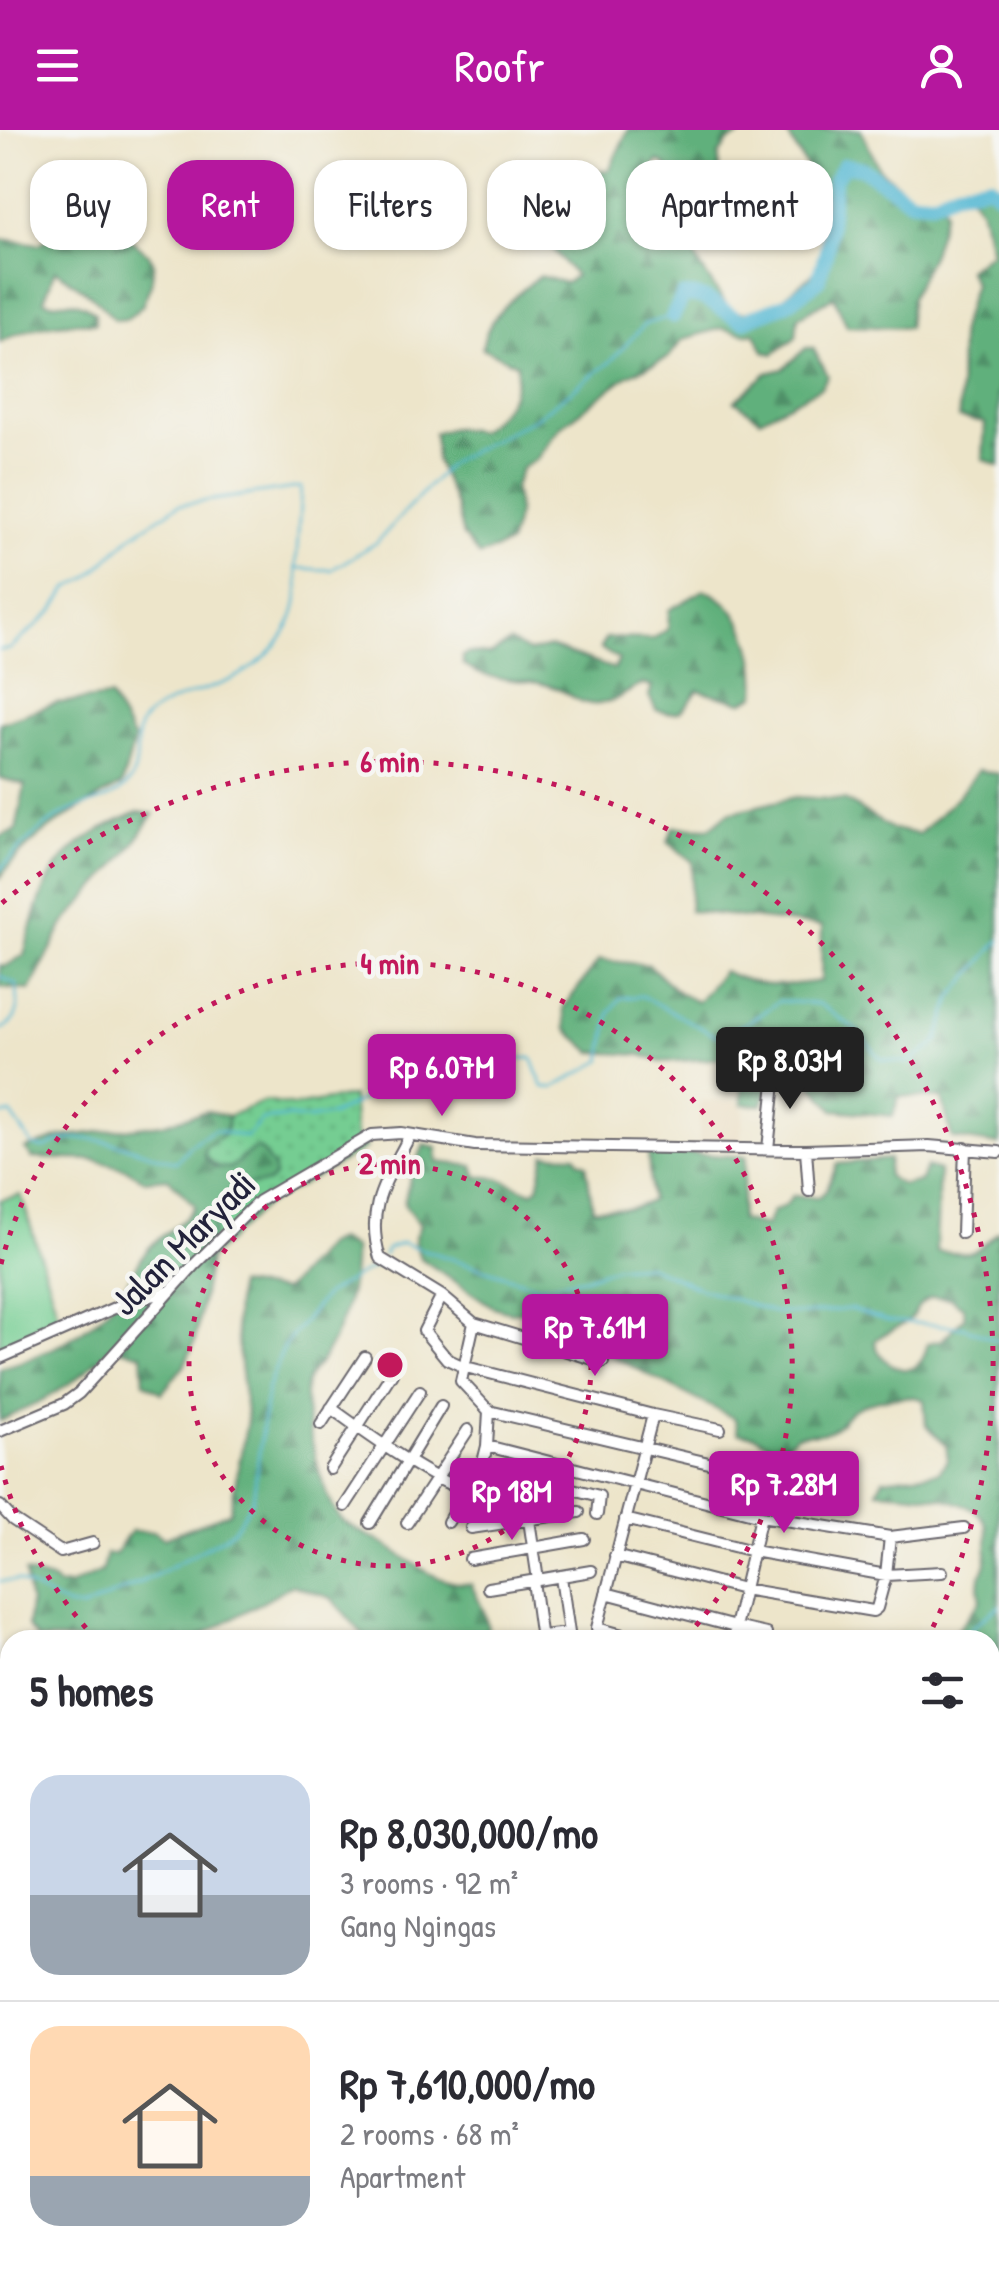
<!DOCTYPE html>
<html lang="en">
<head>
<meta charset="utf-8">
<style>
	body { margin:0; font-family:"Patrick Hand",sans-serif; background:#f2f2f3; color:#2b2b33; height:100vh; display:flex; flex-direction:column; font-size:38px; white-space:nowrap }
	* { box-sizing:border-box; margin:0 }
	p { font-size:32px; color:#7c7c81 }
	.icon { flex:none; width:55px; height:55px; fill:none; stroke:currentColor; stroke-width:2; stroke-linecap:round; stroke-linejoin:round }
	.map { position:relative; flex:1; overflow:hidden }
	.details { position:absolute; left:0px; top:1500px; width:1000px; height:642px; display:flex; flex-direction:column; background:#fff; border-radius:30px 30px 0 0; box-shadow:0 2px 8px #0004 }
	.details>* { flex:none }
	.hud { position:absolute; left:30px; top:30px; width:940px; height:90px; display:flex; gap:20px }
	.price { position:absolute; translate:-50% -85px; padding:0 22px; border-radius:10px; background:#b5179e; color:#fff; font-size:32px; line-height:65px; filter:drop-shadow(0 2px 5px #0008) }
	.price::after { content:''; position:absolute; left:50%; top:60px; width:30px; height:22px; margin-left:-15px; background:inherit; clip-path:polygon(0 0,100% 0,50% 100%) }
	.price.selected { background:#222; color:#fff }
	ul { padding:0; list-style:none }
	li { display:flex; align-items:center; gap:30px; height:250px; padding:0 30px }
	li+li { border-top:2px solid #e1e1e2 }
	li span { display:grid; place-items:center; flex:none; width:280px; height:200px; border-radius:30px; color:#555 }
	li>.icon { margin-inline-start:auto }
	span .icon { width:120px; height:120px; fill:#fffc; stroke-width:1 }
	li b { font-size:42px }
	h2 { display:flex; justify-content:space-between; align-items:center; height:120px; padding:0 30px; font-size:42px }
	.pill { padding:0 35px; border-radius:30px; background:#fff; box-shadow:0 2px 8px #0004; font-size:35px; line-height:90px }
	.pill.selected { background:#b5179e; color:#fff }
	header { display:flex; justify-content:space-between; align-items:center; height:130px; padding:0 30px; background:#b5179e; color:#fff; font-size:45px; font-weight:600 }
	.map>svg:first-child { display:block }
	.built { fill:#e9d9ba }
	.green { fill:url(#green-dots); stroke:#4c7866; stroke-width:2.5 }
	.forest { fill:url(#forest-firs); stroke:#41695c; stroke-width:2.5; fill-rule:evenodd }
	.pitch { fill:#75cd92; stroke:#4c7866; stroke-width:2.5 }
	.lines { fill:none; stroke-linecap:round; stroke-linejoin:round }
	.stream { stroke:#54b8d3; stroke-width:2.5 }
	.river { stroke:#54b8d3; stroke-width:15 }
	.minor-casing { stroke:#69666d; stroke-width:14 }
	.minor { stroke:#fff; stroke-width:10 }
	.ring { fill:none; stroke:#c2185b; stroke-width:5; stroke-dasharray:5 10 }
	.labels { text-anchor:middle; stroke-width:9; stroke-linejoin:round; paint-order:stroke }
	.street-label { font-size:38px; fill:#22223b; stroke:#f6f6f2 }
	.centre { fill:#c2185b; stroke:#f6f6f2; stroke-width:5 }
	.ring-label { font-size:30px; text-anchor:middle; font-weight:bold; fill:#c2185b; stroke:#f6f6f2; stroke-width:9; stroke-linejoin:round; paint-order:stroke }
</style>
</head>
<body>
<header><svg class="icon" aria-label="menu" viewBox="0 0 24 24"><path d="M4 6h16M4 12h16M4 18h16"/></svg>Roofr<svg class="icon" aria-label="person" viewBox="0 0 24 24"><circle cx="12" cy="8" r="4"/><path d="M4 21q1-7 8-7t8 7"/></svg></header>
<div class="map">
<svg width="999" height="2141" viewBox="0 0 999 2141">
	<defs>
		<pattern id="green-dots" width="8" height="8" patternUnits="userSpaceOnUse" patternTransform="scale(2.5)"><rect width="8" height="8" fill="#75cd92"/><path d="M2 2h.1M6 6h.1" fill="none" stroke="#65b07f" stroke-width="1.8" stroke-linecap="round"/></pattern>
		<pattern id="forest-firs" width="22" height="20" patternUnits="userSpaceOnUse" patternTransform="scale(2.5)"><rect width="22" height="20" fill="#60b07c"/><path d="M5 1l3.5 6h-7zM16 11l3.5 6h-7z" fill="#4f8f67"/></pattern>
	</defs>
	<rect width="100%" height="100%" fill="#f6f6f2"/>
	<filter id="ink" filterUnits="userSpaceOnUse"><feTurbulence type="fractalNoise" baseFrequency=".01" numOctaves="2"/><feDisplacementMap in="SourceGraphic" scale="20" xChannelSelector="R" yChannelSelector="G"/><feConvolveMatrix kernelMatrix="1 2 1 2 8 2 1 2 1" color-interpolation-filters="sRGB"/></filter>
	<filter id="wash" filterUnits="userSpaceOnUse"><feTurbulence type="fractalNoise" baseFrequency=".0048" numOctaves="4" result="noise"/><feDisplacementMap in="SourceGraphic" scale="40" xChannelSelector="R" yChannelSelector="G"/><feGaussianBlur stdDeviation="2.25" result="paint"/><feColorMatrix in="noise" values="0 0 0 0 0 0 0 0 0 0 0 0 0 0 0 0 0 1.4 0 .05"/><feComposite in="paint" operator="in"/></filter>
	<g filter="url(#wash)">
		<rect width="100%" height="100%" fill="#ede5ca"/>
		<!-- built -->
		<path class="built" d="M 700,971 L 737,971 L 744,981 L 740,1016 L 699,1015 Z"/>
		<!-- green -->
		<path class="green" d="M 352,966 L 355,1004 L 366,1018 L 263,1077 L 209,1129 L 202,1118 L 213,1105 L 215,1083 L 245,1056 L 241,1028 C 229,1046 215,1038 204,1025 L 205,1017 C 219,1006 228,1007 228,986 L 265,971 L 294,976 Z"/>
		<!-- forest -->
		<path class="forest" d="M 628,0 L 752,0 L 728,12 L 719,25 L 718,95 L 710,95 C 701,86 704,80 706,68 L 677,53 L 665,34 L 658,31 L 653,38 C 656,69 710,154 731,180 L 746,183 L 781,170 L 815,142 L 821,127 L 824,67 L 785,0 L 861,0 L 879,38 L 911,66 L 939,67 L 945,81 L 932,123 L 911,167 L 908,198 L 847,196 L 834,167 L 798,187 L 796,207 L 773,224 L 764,221 L 754,202 L 746,204 L 722,198 L 683,209 L 668,228 L 628,245 L 560,297 L 536,330 L 522,338 L 514,357 L 518,383 L 509,414 L 479,426 L 463,406 L 456,376 L 436,330 L 434,303 L 452,298 L 479,301 C 502,283 519,266 517,234 L 482,218 C 487,185 515,167 539,146 L 566,153 L 575,146 L 546,111 C 550,65 563,49 609,40 Z
			M 995,53 L 999,55 L 999,336 L 983,329 L 985,293 L 959,288 L 960,201 L 974,153 L 967,139 L 991,122 L 980,78 L 971,66 L 972,56 Z
			M 66,84 L 92,90 L 108,102 L 133,111 L 149,124 L 154,134 L 151,154 L 142,176 L 127,189 L 115,190 L 92,166 L 55,140 L 44,170 L 51,173 C 69,170 81,170 95,183 L 95,193 C 62,191 30,196 0,212 L 0,109 L 39,114 L 56,104 L 60,87 Z
			M 806,218 L 813,218 L 828,246 L 821,257 L 760,289 L 735,271 L 767,243 L 783,239 Z
			M 704,460 C 745,474 759,526 756,565 L 742,572 L 698,560 C 684,579 682,588 656,580 L 649,566 L 652,556 L 642,554 C 628,561 616,572 599,574 C 584,576 574,567 562,561 C 531,544 491,557 463,534 L 463,526 L 469,523 L 490,525 L 510,512 L 529,522 L 550,517 L 614,539 L 619,530 L 600,518 L 606,508 L 653,509 L 668,499 L 669,480 Z
			M 110,567 L 134,610 L 122,655 C 76,680 31,704 0,748 L 0,706 L 16,700 L 25,655 L 0,648 L 0,593 L 56,573 Z
			M 978,640 L 999,644 L 999,1015 L 952,1008 L 942,968 L 899,966 L 893,986 L 834,980 L 800,940 L 772,940 L 763,975 L 742,974 L 742,927 L 661,932 L 642,925 L 592,922 L 566,899 L 563,878 L 599,830 L 649,835 L 679,863 L 697,872 L 723,841 C 763,860 779,856 821,851 L 822,796 L 689,781 L 693,732 L 668,712 L 673,697 L 710,698 L 728,683 L 796,667 L 845,670 L 892,699 L 919,704 L 958,666 Z
			M 138,682 L 154,684 L 128,722 L 64,794 L 30,860 L 0,857 L 0,835 L 6,836 L 24,825 C 45,742 56,717 138,682 Z
			M 207,981 L 228,986 C 228,1007 219,1006 205,1017 L 204,1025 L 214,1037 L 230,1038 L 254,1019 L 261,1020 L 274,1039 L 274,1047 L 268,1053 L 244,1056 L 215,1083 L 213,1105 L 202,1118 L 209,1129 L 195,1211 L 185,1234 L 162,1263 L 144,1252 L 142,1224 L 111,1217 C 80,1252 42,1272 0,1291 L 0,1238 C 44,1227 91,1203 119,1165 C 130,1151 137,1132 149,1118 C 164,1101 183,1096 195,1076 L 168,1048 L 144,1050 L 126,1039 L 95,1030 L 32,1028 L 25,1019 L 61,1007 L 162,994 Z
			M 424,1015 L 437,1018 L 438,1032 L 474,1036 L 477,1047 C 503,1045 511,1055 532,1062 L 538,1057 L 545,1024 L 576,1025 L 579,1031 L 586,1034 L 593,1079 C 612,1078 635,1082 651,1070 L 648,1021 L 746,1027 L 740,1090 L 766,1096 L 772,1082 L 786,1075 L 792,1066 L 819,1067 L 826,1061 L 837,1034 L 889,1029 L 887,1046 L 902,1055 L 921,1051 L 926,1037 L 939,1041 L 936,1121 C 977,1126 970,1126 999,1101 L 999,1657 L 990,1654 L 990,1510 L 939,1510 L 956,1502 L 981,1470 C 975,1440 985,1448 987,1426 C 987,1418 988,1402 986,1394 C 976,1365 903,1363 877,1361 L 883,1349 L 939,1342 L 948,1329 L 946,1315 L 926,1295 L 924,1270 C 906,1262 870,1270 853,1280 C 844,1286 839,1298 829,1301 C 804,1309 798,1294 782,1322 L 755,1306 L 738,1303 L 735,1289 L 524,1181 L 510,1182 L 493,1177 L 420,1128 L 414,1110 L 420,1095 L 404,1074 L 411,1044 ZM 932,1167 L 950,1168 L 963,1177 L 965,1187 L 942,1210 L 928,1213 C 926,1218 926,1223 923,1228 C 909,1254 877,1230 875,1211 C 884,1201 901,1199 910,1189 C 919,1178 916,1174 932,1167 Z
			M 338,1110 L 353,1118 C 355,1158 344,1191 324,1227 C 319,1235 309,1243 306,1252 C 300,1277 323,1373 342,1390 C 353,1400 370,1406 382,1413 C 412,1430 435,1455 471,1454 L 485,1484 L 490,1510 L 368,1510 L 331,1468 L 292,1455 L 194,1510 L 38,1510 L 27,1497 L 30,1475 L 25,1443 L 51,1450 L 58,1456 L 71,1455 L 102,1441 L 106,1424 L 115,1424 L 131,1401 L 155,1402 L 164,1408 L 230,1382 L 247,1291 L 235,1193 L 237,1155 L 284,1161 L 326,1115 Z
			M 10,1761 L 10,1906 L 0,1911 L 0,1768 Z
			M 825,2133 L 825,2132 L 960,2133 L 956,2141 L 942,2141 L 937,2136 L 909,2141 L 821,2141 Z"/>
		<!-- pitch -->
		<path class="pitch" d="M 21,1065 L 61,1193 L 0,1219 L 0,1070 Z"/>
		<g class="lines">
			<!-- stream -->
			<path class="stream" d="M 0,520 L 10,519 L 54,480 L 67,459 L 89,447 L 131,406 L 178,375 L 301,357 L 296,438 L 331,440 L 376,413 L 451,332 L 535,288 L 610,232 L 645,194 L 673,186
				M 0,740 C 19,718 38,699 63,684 C 82,674 111,672 126,656 C 144,638 131,605 143,591 C 163,569 200,563 226,552 C 272,531 308,490 296,438
				M 0,846 L 16,854 C 19,875 22,890 0,900
				M 0,985 L 11,984 L 33,1016 L 45,1018 C 81,995 138,1021 176,1032 L 191,1014 L 214,1000 L 247,1007 L 261,990 L 288,987 L 308,989 L 331,985 L 383,960 L 414,951 L 425,941 L 471,929 L 532,928 L 543,957 L 553,958 L 602,931 L 610,882 L 620,868 L 642,866 L 716,906 L 747,893 L 779,871 L 819,874 L 855,899 L 881,929 L 909,933 L 937,913 L 952,867 L 999,811
				M 384,1125 L 387,1119 L 402,1113 L 538,1156 L 585,1148 L 615,1137 L 647,1135 L 699,1158 L 773,1182 L 804,1184 L 850,1179 L 888,1191 L 963,1197 L 999,1211
				M 0,1451 L 18,1451 L 67,1476 L 82,1479 L 156,1445 L 224,1407 L 236,1397 L 253,1369 L 267,1260 L 284,1216 L 326,1164 L 380,1133
				M 956,1510 L 999,1476
				M 0,1827 L 10,1824
				M 0,2053 L 10,2054
				M 159,2132 L 171,2141"/>
			<!-- river -->
			<path class="river" d="M 673,186 L 683,166 C 708,163 721,181 743,191 L 786,174 L 818,151 L 827,119 L 834,50 L 844,35 L 862,38 L 910,70 L 932,72 L 956,61 L 989,55 L 999,64"/>
		</g>
	</g>
	<g filter="url(#ink)">
		<g class="lines">
			<!-- minor casing -->
			<g class="minor-casing">
				<path id="minor" d="M 410,1005 C 388,1049 364,1076 380,1128 L 442,1166 L 474,1193 L 603,1232
					M 768,1019 L 776,943
					M 806,1020 L 809,1061
					M 962,1103 L 965,1018
					M 442,1166 L 424,1201 L 447,1229 L 462,1236 L 653,1285 L 597,1498 L 641,1510
					M 474,1193 L 461,1251 L 489,1281 L 713,1334
					M 0,1228 L 128,1172 L 171,1161
					M 331,1278 C 364,1302 434,1353 471,1362 C 484,1366 496,1364 510,1363
					M 489,1281 L 487,1316 L 761,1386 L 890,1407
					M 653,1285 L 720,1299
					M 321,1294 L 365,1227
					M 0,1301 L 64,1274 L 79,1263 L 194,1135 L 259,1071 L 372,1005 L 401,1003 L 475,1015 L 806,1020 L 929,1016 L 999,1022
					M 487,1316 L 481,1340 C 492,1352 511,1362 526,1370 L 538,1450 L 591,1441
					M 482,1335 L 599,1366 L 597,1384
					M 330,1339 L 392,1243
					M 0,1376 L 13,1390 L 61,1422 L 93,1413
					M 345,1376 L 420,1261
					M 625,1389 L 753,1421 L 886,1445 L 942,1442
					M 448,1392 L 466,1361
					M 370,1393 L 441,1276
					M 407,1393 L 468,1300
					M 471,1398 L 579,1382
					M 615,1426 L 743,1459 L 873,1481 L 877,1478 L 886,1445 L 890,1407 L 964,1398
					M 470,1429 L 584,1409
					M 561,1447 L 570,1510
					M 533,1451 L 541,1510
					M 488,1458 L 537,1450
					M 606,1463 L 735,1497 L 761,1386
					M 541,1506 L 569,1503
					M 734,1510 L 735,1497 L 766,1504
					M 0,2040 L 10,2040
					M 538,2132 L 568,2141"/>
			</g>
			<!-- minor -->
			<use href="#minor" class="minor"/>
		</g>
	</g>
	<!-- distance rings -->
	<g class="ring">
		<circle cx="390" cy="1235" r="201"/>
		<path d="M96 1509A402 402 0 0 1 1 1336M1 1134A402 402 0 1 1 684 1509"/>
		<path d="M2 773A603 603 0 0 1 927 1509"/>
	</g>
	<g class="labels">
		<!-- street labels -->
		<g class="street-label">
			<text transform="translate(183 1113) rotate(-45)" y="13">Jalan Maryadi</text>
		</g>
	</g>
	<circle cx="390" cy="1235" r="15" class="centre"/>
	<g class="ring-label">
		<text x="390" y="642">6 min</text>
		<text x="390" y="844">4 min</text>
		<text x="390" y="1044">2 min</text>
	</g>
</svg>
<b class="price selected" style="left:790px;top:982px">Rp 8.03M</b>
<b class="price" style="left:442px;top:989px">Rp 6.07M</b>
<b class="price" style="left:595px;top:1249px">Rp 7.61M</b>
<b class="price" style="left:784px;top:1406px">Rp 7.28M</b>
<b class="price" style="left:512px;top:1413px">Rp 18M</b>
<div class="hud">
<a class="pill">Buy</a>
<a class="pill selected">Rent</a>
<a class="pill">Filters</a>
<a class="pill">New</a>
<a class="pill">Apartment</a>
</div>
<section class="details">
<h2>5 homes<svg class="icon" aria-label="filters" viewBox="0 0 24 24"><path d="M4 7h16M4 17h16"/><circle cx="9" cy="7" r="2"/><circle cx="15" cy="17" r="2"/></svg></h2>
<ul>
<li><span style="background:linear-gradient(#c9d6e8 60%,#9aa5b1 0)"><svg class="icon" aria-label="home" viewBox="0 0 24 24"><path d="M3 11l9-7 9 7M6 9v11h12V9"/></svg></span><div><b>Rp 8,030,000/mo</b><p>3 rooms · 92 m²</p><p>Gang Ngingas</p></div></li>
<li><span style="background:linear-gradient(#ffd9b3 75%,#9aa5b1 0)"><svg class="icon" aria-label="home" viewBox="0 0 24 24"><path d="M3 11l9-7 9 7M6 9v11h12V9"/></svg></span><div><b>Rp 7,610,000/mo</b><p>2 rooms · 68 m²</p><p>Apartment</p></div></li>
</ul>
</section>
</div>
</body>
</html>
